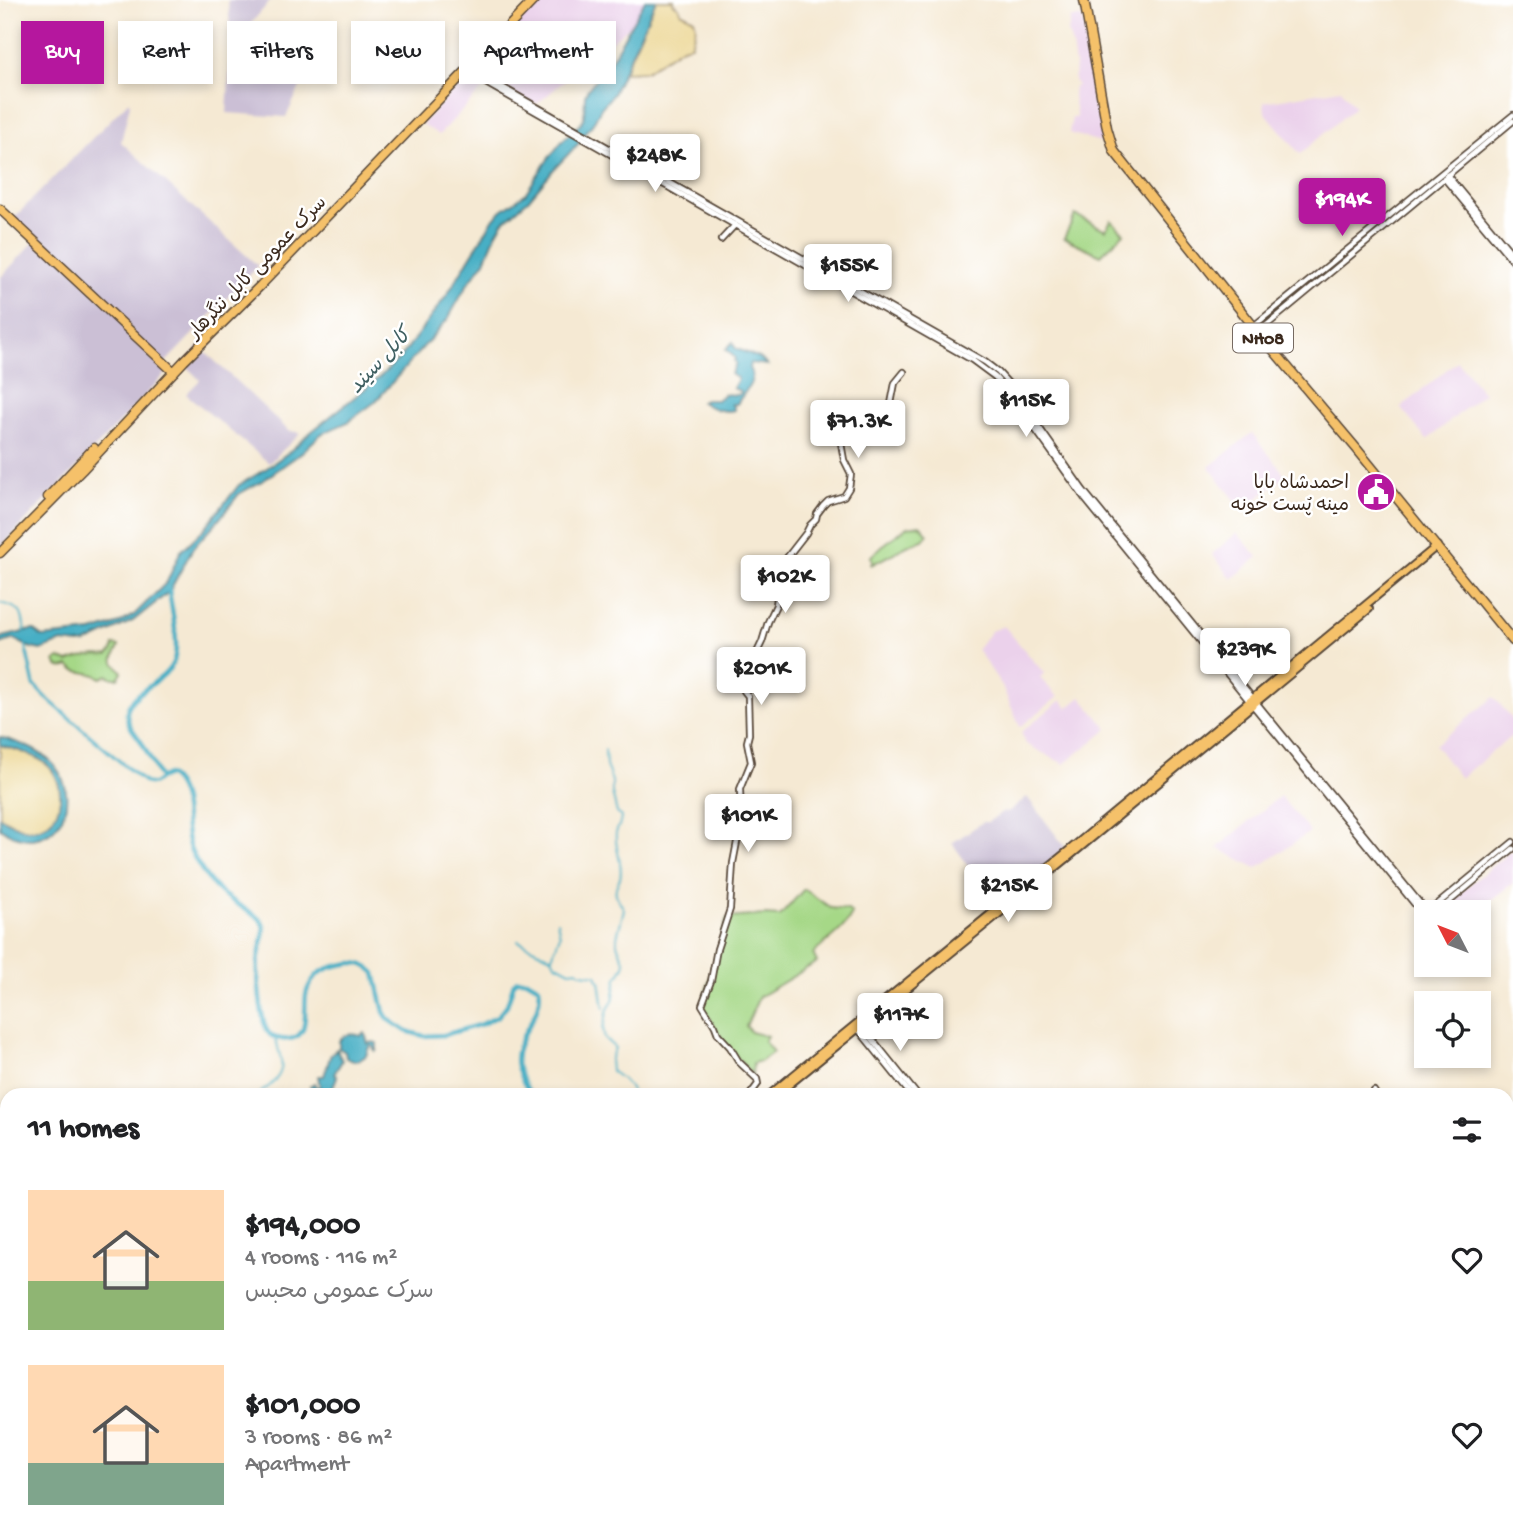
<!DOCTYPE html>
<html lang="en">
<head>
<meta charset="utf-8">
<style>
	body { margin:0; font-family:"Gochi Hand","Playpen Sans Arabic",sans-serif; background:#f6f6f6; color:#202124; height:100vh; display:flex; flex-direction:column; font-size:26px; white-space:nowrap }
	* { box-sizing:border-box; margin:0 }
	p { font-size:23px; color:#757577 }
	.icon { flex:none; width:38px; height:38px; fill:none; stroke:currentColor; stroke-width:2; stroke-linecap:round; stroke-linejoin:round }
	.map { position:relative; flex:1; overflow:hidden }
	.panel { position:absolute; left:0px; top:1088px; width:1514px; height:450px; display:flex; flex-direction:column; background:#fff; border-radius:21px 21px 0 0; box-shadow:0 4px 10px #0003 }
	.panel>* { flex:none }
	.banner { position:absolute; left:21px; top:21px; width:700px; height:63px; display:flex; gap:14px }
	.needle { width:46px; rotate:312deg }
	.controls { position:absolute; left:1414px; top:900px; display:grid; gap:14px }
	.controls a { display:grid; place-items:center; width:77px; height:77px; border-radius:0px; background:#fff; box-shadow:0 4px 10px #0003; font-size:35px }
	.price { position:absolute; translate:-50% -60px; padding:0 16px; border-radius:7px; background:#fff; color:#222; font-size:23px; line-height:46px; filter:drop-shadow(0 2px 4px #0008) }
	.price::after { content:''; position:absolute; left:50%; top:42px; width:21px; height:16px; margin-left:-10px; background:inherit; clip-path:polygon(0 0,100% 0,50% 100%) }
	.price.current { background:#b5179e; color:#fff }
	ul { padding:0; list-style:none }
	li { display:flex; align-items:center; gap:21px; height:175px; padding:0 28px }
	li span { display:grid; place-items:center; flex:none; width:196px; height:140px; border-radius:0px; color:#555 }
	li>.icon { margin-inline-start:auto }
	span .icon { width:84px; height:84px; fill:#fffc; stroke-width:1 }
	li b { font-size:30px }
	h2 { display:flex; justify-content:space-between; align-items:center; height:84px; padding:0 28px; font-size:30px }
	.chip { padding:0 24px; border-radius:0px; background:#fff; box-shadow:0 4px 10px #0003; font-size:24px; line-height:63px }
	.chip.current { background:#b5179e; color:#fff }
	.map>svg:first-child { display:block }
	.built { fill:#ebd1eb }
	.industrial { fill:#cbbfd5 }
	.green { fill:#a6d887; stroke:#708152; stroke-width:2 }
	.sand { fill:#eeda9e; stroke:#94825e; stroke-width:2 }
	.water { fill:#46afc5; stroke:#406c72; stroke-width:2 }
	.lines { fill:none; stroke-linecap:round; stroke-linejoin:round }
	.stream { stroke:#46afc5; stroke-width:2 }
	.canal { stroke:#46afc5; stroke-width:3.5 }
	.river { stroke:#46afc5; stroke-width:4.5 }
	.minor-casing { stroke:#574739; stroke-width:8 }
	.major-casing { stroke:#574739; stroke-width:10 }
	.highway-casing { stroke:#574739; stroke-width:11 }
	.minor { stroke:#fff; stroke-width:4.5 }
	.major { stroke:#f5c16b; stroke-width:6 }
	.highway { stroke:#f5c16b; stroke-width:8 }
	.labels { text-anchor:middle; stroke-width:5; stroke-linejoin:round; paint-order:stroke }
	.shield { fill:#fff; stroke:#766a62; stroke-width:2 }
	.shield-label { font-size:18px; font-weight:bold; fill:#3b2a1e }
	.street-label { font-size:19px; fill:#3b2a1e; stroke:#fff }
	.poi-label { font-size:19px; fill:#3b2a1e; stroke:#fff; text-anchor:end }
	.water-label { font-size:21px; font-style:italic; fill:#3f5f61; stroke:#fff }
</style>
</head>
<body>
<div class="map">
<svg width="1513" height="1538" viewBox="0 0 1513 1538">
	<rect width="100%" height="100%" fill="#fff"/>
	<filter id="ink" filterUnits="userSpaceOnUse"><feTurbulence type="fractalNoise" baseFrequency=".0143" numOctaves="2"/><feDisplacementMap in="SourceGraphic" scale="14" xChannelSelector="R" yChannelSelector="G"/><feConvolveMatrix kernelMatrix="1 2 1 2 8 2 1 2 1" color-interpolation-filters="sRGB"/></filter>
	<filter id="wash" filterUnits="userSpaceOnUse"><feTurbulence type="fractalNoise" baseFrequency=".00686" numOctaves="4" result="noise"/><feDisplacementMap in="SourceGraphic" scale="28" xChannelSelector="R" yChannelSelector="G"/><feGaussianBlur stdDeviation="1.57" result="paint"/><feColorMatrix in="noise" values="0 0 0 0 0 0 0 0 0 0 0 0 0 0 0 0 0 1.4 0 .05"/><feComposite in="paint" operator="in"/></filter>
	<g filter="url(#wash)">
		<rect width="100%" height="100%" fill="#f5e9d3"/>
		<!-- built -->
		<path class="built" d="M 540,0 L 645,0 L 631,25 L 538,103 L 522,106 L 490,81 L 439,135 L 422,124 Z
			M 1071,18 L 1083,18 L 1104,143 L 1069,133 L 1072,118 L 1076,118 L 1076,113 L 1073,96 L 1074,87 L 1077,86 L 1074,80 L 1075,65 L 1072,45 L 1068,32 Z
			M 1341,89 L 1355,107 L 1300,154 L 1265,112 L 1264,102 Z
			M 1457,361 L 1484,393 L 1427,440 L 1401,408 Z
			M 1252,433 L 1286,476 L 1243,510 L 1209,467 Z
			M 1237,533 L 1258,557 L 1232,579 L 1212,554 Z
			M 1004,626 L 1044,673 L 1040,678 L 1058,697 L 1020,727 L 1002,686 L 977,649 L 991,631 Z
			M 1081,697 L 1108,729 L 1064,764 L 1026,744 L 1021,732 L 1061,700 L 1068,708 Z
			M 1494,697 L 1513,720 L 1513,735 L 1460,778 L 1435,745 Z
			M 1280,796 L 1310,832 L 1257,868 L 1217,848 Z
			M 1513,849 L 1513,883 L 1475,912 L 1466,902 L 1454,912 L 1437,912 Z"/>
		<!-- industrial -->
		<path class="industrial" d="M 228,0 L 271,0 L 242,34 L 280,67 L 283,63 L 303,81 L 286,117 L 227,113 L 231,42 Z
			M 129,101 L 130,104 L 121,142 L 258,266 L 164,364 L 170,369 L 0,548 L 0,278 L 34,242 L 12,220 Z
			M 199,346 L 289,431 L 297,432 L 300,434 L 269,463 L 186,394 L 200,380 L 184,364 Z
			M 1027,797 L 1068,851 L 999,908 L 952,843 L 983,822 L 988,822 L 1004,811 L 1007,813 Z"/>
		<!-- green -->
		<path class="green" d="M 1075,215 L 1106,230 L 1111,220 L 1124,233 L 1101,255 L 1064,238 Z
			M 920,525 L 928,534 L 923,540 L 907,546 L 871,565 L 870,564 L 873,561 L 870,557 L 882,546 L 907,527 Z
			M 114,645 L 119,646 C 118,651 112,656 114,662 C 115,665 120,668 122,672 L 118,678 L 113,678 L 107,675 L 101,678 C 90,670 78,675 69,666 C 63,669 57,668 55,661 L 59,658 L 68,662 C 80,657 85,657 96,655 C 100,655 104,656 108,655 C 111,653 113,649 114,645 Z
			M 804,889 L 831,908 L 848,910 L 852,914 C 843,932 827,940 813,954 L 817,962 L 759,997 L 746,1026 L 751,1032 L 767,1036 L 764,1041 L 773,1052 L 761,1061 L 753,1063 L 752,1075 L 723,1041 L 702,1005 L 727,918 L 765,915 L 780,916 Z"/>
		<!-- sand -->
		<path class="sand" d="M 656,0 L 674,0 L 673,3 L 679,7 L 681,12 L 694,19 L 696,26 L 691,45 L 682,47 L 646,71 L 624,72 Z
			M 0,745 C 14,749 33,754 45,763 C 71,783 63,834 25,829 C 16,827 8,821 0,817 Z"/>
		<!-- water -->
		<path class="water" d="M 645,0 L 656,0 L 613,94 L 601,108 L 592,125 L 586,131 L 582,140 L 554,169 L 529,199 L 503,222 L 496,234 L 485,261 L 467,285 L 448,319 L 375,402 L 348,422 L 321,434 L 300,454 L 262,481 L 239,494 L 221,517 L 193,548 L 169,592 L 133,621 L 86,643 L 79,644 L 62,642 L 41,650 L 31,648 L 14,639 L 0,644 L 0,639 L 3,637 L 31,630 L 34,630 L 42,637 L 92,632 L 120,623 L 135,614 L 167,582 L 180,552 L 204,529 L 239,485 L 264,470 L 289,452 L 311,432 L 382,375 L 401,357 L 447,295 L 494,218 L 502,210 L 525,194 L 548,159 L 564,139 L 579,125 L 584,118 L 585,95 L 588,89 L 611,60 Z
			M 733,342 L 735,348 L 760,358 L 767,365 L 750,363 L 749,368 C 758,382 744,391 737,404 L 730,404 L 734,406 L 734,410 C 723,413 710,408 701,402 L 705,400 L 717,400 L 724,394 L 738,395 L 741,393 L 740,391 L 733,388 L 738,379 L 731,374 L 736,364 L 734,362 L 735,358 L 726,349 Z
			M 0,737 C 18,742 40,750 53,764 C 88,803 49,864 0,828 L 0,817 C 8,822 16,827 25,829 C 63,834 71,783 45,763 C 33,754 14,749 0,745 Z
			M 363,1033 L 365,1033 L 368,1044 L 373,1042 L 377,1043 L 377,1050 L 375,1051 L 373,1046 L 371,1046 L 368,1049 L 366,1056 C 358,1061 354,1063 346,1058 L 345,1052 L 339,1048 L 339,1041 C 345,1034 353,1033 361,1036 Z
			M 337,1049 L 342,1061 L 334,1074 L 337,1077 L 332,1089 L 333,1092 L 328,1093 L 328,1095 L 313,1095 L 310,1086 L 314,1083 L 316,1087 L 320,1087 L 318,1076 L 324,1076 L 331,1054 Z"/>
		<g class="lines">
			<!-- stream -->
			<path class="stream" d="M 0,603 C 22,608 22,611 25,632
				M 26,645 L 27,653
				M 605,750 L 606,766 L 612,781 L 612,793 L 617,813 L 621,817 C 621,823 618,827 616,833 C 614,848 624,864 620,878 C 618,883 614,887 616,894 C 617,898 621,904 624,909 L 617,937 L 617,944 L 625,963 L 623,968 L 617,978 L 613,1001 L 608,1009 L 603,1028 L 605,1039 L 615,1048 L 610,1060 L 611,1071 L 622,1079 L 632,1090 L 631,1096
				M 557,921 L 560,935 L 552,957 L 555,963 L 570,971 L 577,970 L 582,973 L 597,975 L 597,979 L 600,981 L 604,1008
				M 518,941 L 551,957
				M 255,1096 C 267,1089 285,1077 281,1061 C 280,1053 277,1046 276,1038
				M 897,1531 L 899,1538
				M 136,1538 L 145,1531"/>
			<!-- canal -->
			<path class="canal" d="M 27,653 L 34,685 L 44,696 L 145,783 L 153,784 L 161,778"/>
			<!-- river -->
			<path class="river" d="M 169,589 C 171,609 180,641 174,660 C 167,683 124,693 127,716 C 128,728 138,735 143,745 C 148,754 153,764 158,774 L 161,778 L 168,775 C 192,793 180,826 191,851 C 197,864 208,881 219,891 C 231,902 247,909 260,919 L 264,926 C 264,938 259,950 258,963 C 257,974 261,1024 268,1032 C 271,1037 276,1038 282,1039 C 312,1042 303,1013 306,995 C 307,990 310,984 313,980 C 320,969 334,966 346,964 C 357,961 367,965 375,973 L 384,1012 L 387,1017 L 391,1021 L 406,1031 L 424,1036 L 444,1035 L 482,1024 L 498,1016 L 507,1005 L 514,983 L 517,980 L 527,980 L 539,987 C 545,1016 511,1038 517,1066 C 519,1076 526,1086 531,1096
				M 621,1538 L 627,1531"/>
		</g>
	</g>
	<g filter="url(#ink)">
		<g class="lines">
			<!-- minor casing -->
			<g class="minor-casing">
				<path id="minor" d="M 481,59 C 478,68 480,72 486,78 L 985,362 L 998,372 L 1008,383 L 1083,490 L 1427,912
					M 463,77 L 476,78 L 484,82 L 972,360 L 995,377 L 1010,394 L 1085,499 L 1426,918
					M 1447,175 L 1513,255
					M 1444,178 L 1513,261
					M 721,240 L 735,225
					M 1256,324 L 1513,115
					M 1261,330 L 1513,121
					M 1428,912 L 1513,842
					M 1437,912 L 1513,849
					M 862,1026 L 918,1096
					M 858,1029 L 912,1096
					M 1374,1091 L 1377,1096
					M 749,1096 L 758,1084 L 757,1079 L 739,1062 L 730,1047 L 718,1034 L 715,1026 L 702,1005 L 711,981 L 717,949 L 730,909 L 733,863 L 741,821 L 740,789 L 751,762 L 747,742 L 749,734 L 748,696 L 744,691 L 749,669 L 762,642 L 768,622 L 776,605 L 781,567 L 785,560 L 806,533 L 810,525 L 816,519 L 817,514 L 823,506 L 828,501 L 844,496 L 849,488 L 851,474 L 844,460 L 841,443 L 847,423 L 850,420 L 870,412 L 882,413 L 890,409 L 895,383 L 904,372
					M 1507,1252 L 1513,1263
					M 1249,1531 L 1254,1538
					M 1253,1531 L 1258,1538
					M 1447,1538 L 1447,1531"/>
			</g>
			<!-- major casing -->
			<g class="major-casing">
				<path id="major" d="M 768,1096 L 1068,851 L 1437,546
					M 775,1096 L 1071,855 L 1369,609
					M 24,1538 L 32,1531
					M 33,1538 L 41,1531"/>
			</g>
			<!-- highway casing -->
			<g class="highway-casing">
				<path id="highway" d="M 1084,0 L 1107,128 L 1114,151 L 1258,332 L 1356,448 L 1513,641
					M 0,209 L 174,372
					M 48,497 L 94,448
					M 0,553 L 82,470 L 184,361 L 260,286 L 534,0"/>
			</g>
			<!-- minor -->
			<use href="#minor" class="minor"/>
			<!-- major -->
			<use href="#major" class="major"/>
			<!-- highway -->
			<use href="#highway" class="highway"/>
		</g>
	</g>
	<!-- icons -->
	<defs>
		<g id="civic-disc" transform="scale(2.0125)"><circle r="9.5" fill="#b5179e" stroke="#fff"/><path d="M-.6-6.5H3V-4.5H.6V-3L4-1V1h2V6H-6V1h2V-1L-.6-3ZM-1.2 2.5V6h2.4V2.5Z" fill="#fff"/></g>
	</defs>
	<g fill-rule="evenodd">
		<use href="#civic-disc" x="1376" y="492"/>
	</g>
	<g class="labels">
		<!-- shield labels -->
		<rect class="shield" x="1233" y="323.5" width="60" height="29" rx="5"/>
		<g class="shield-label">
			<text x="1263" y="344">NH08</text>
		</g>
		<!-- street labels -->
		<g class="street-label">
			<text transform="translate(256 266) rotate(-46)" y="7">سرک عمومی کابل ننگرهار</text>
		</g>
		<!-- poi labels -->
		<g class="poi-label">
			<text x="1349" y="488">احمدشاه بابا<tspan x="1349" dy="22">مینه پُست خونه</tspan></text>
		</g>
		<!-- water labels -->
		<g class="water-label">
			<text transform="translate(379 360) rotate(-47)" y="7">کابل سيند</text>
		</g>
	</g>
</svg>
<div class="controls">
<a><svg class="needle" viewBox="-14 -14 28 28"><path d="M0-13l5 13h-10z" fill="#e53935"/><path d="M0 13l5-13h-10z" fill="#757577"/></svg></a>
<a><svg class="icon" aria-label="locate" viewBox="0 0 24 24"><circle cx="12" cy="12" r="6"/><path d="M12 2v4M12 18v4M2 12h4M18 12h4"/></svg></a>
</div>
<b class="price" style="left:655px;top:194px">$248K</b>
<b class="price current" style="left:1342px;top:238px">$194K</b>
<b class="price" style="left:848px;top:304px">$155K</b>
<b class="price" style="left:1026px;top:439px">$115K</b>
<b class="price" style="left:858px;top:460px">$71.3K</b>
<b class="price" style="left:785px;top:615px">$102K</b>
<b class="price" style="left:1245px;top:688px">$239K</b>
<b class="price" style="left:761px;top:707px">$201K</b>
<b class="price" style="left:748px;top:854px">$101K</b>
<b class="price" style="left:1008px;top:924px">$215K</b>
<b class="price" style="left:900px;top:1053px">$117K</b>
<div class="banner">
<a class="chip current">Buy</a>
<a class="chip">Rent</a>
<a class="chip">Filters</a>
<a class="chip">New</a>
<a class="chip">Apartment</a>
</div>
<section class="panel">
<h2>11 homes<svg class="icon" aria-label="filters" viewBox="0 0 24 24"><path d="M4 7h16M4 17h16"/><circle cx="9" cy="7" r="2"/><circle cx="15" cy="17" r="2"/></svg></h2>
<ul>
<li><span style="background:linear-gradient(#ffd9b3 65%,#8fb573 0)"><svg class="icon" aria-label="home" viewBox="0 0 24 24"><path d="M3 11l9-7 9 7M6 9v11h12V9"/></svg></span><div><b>$194,000</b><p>4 rooms · 116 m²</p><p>سرک عمومی محبس</p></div><svg class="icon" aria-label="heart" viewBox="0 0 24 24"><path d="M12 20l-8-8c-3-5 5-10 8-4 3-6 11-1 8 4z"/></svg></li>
<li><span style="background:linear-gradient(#ffd9b3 70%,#7fa58c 0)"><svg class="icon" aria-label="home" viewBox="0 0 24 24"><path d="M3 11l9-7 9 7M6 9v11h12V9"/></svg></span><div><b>$101,000</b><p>3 rooms · 86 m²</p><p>Apartment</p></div><svg class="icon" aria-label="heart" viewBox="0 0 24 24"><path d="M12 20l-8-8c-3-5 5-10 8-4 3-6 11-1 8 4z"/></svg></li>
</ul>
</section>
</div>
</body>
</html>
